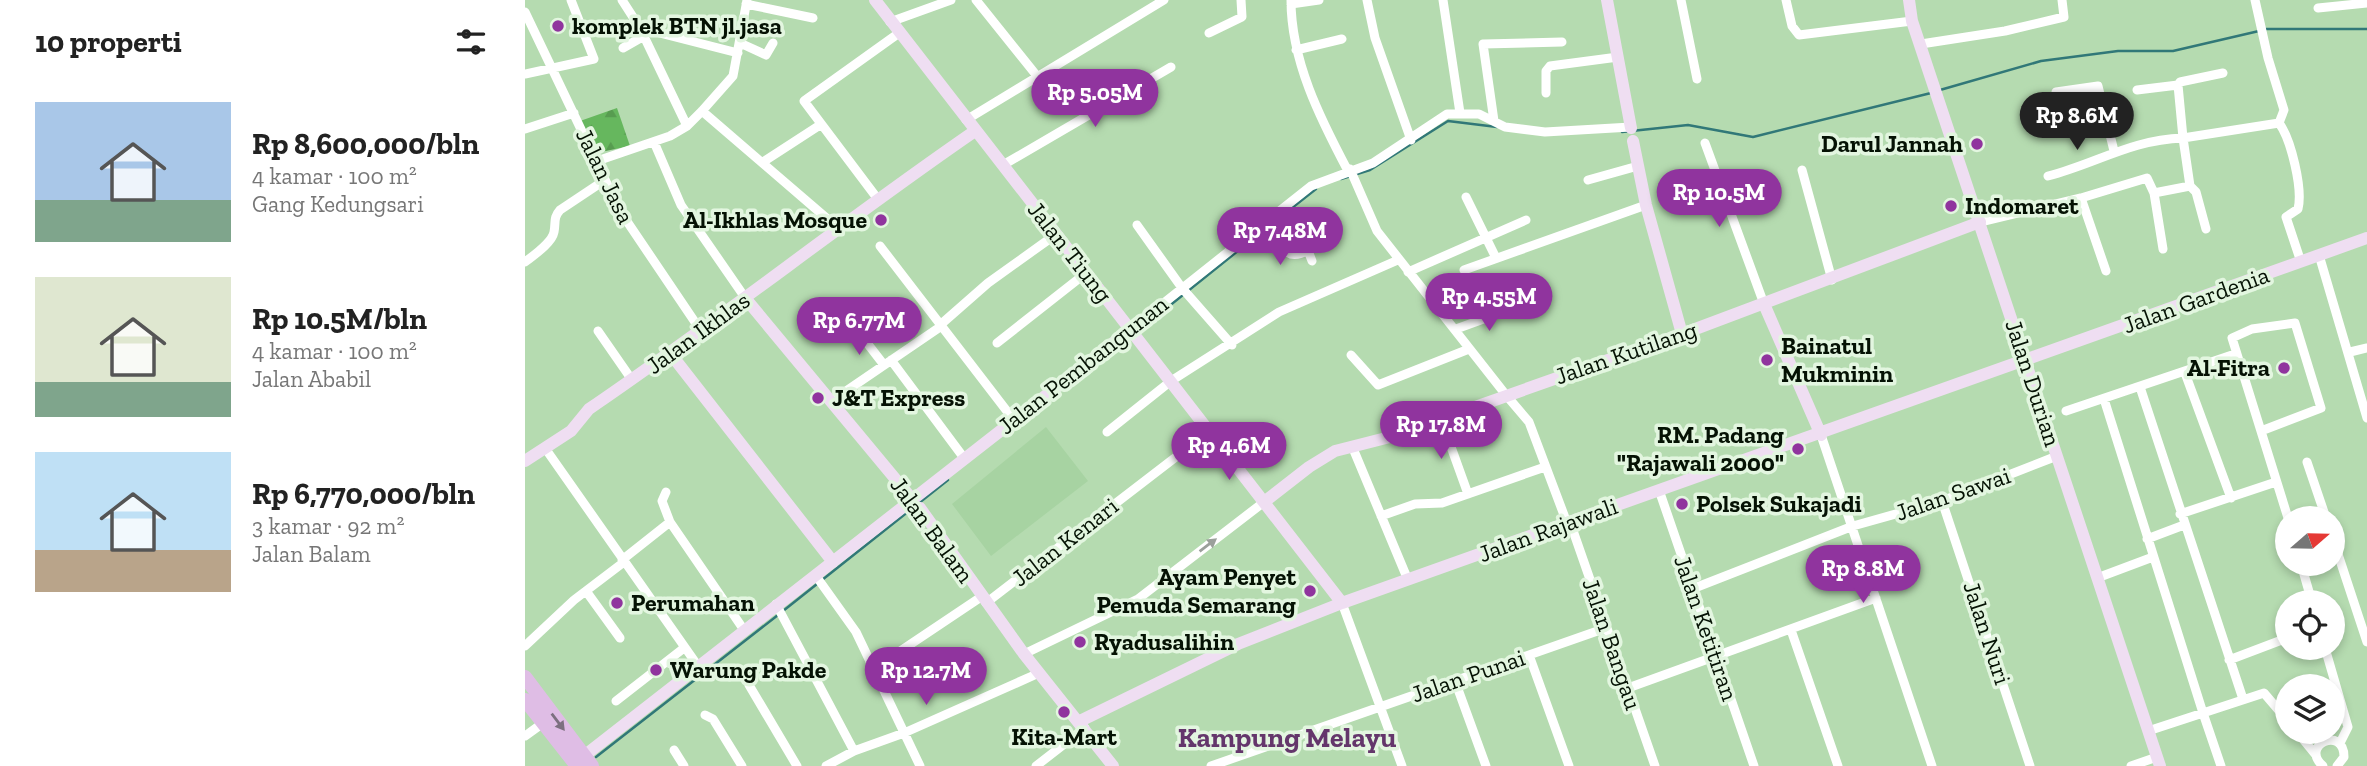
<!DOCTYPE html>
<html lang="id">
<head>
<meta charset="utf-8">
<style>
	body { margin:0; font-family:"Zilla Slab",serif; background:#f6f6f6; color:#222; height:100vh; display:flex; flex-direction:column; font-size:26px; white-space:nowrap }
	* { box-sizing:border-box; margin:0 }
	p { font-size:23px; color:#767676 }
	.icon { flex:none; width:38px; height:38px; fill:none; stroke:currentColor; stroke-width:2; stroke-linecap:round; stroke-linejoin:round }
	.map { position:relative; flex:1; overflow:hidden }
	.sheet { display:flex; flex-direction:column; background:#fff; width:525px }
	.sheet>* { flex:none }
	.needle { width:46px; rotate:70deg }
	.fabs { position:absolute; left:1750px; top:506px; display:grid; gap:14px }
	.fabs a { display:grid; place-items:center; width:70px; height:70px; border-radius:50%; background:#fff; box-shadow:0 4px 10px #0003; font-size:35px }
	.price { position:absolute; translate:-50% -60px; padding:0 16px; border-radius:24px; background:#90349e; color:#fff; font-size:23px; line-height:46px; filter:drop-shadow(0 2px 4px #0008) }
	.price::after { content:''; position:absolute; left:50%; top:42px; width:21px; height:16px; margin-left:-10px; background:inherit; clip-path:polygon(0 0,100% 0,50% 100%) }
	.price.selected { background:#222; color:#fff }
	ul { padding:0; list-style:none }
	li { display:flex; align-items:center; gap:21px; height:175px; padding:0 35px }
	li span { display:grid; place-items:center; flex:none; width:196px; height:140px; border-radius:0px; color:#555 }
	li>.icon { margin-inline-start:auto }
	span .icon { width:84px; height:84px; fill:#fffc; stroke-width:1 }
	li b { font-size:30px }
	h2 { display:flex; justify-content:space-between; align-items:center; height:84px; padding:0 35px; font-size:30px }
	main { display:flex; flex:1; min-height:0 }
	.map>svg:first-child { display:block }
	.built { fill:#a7d3a2 }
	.forest { fill:url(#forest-firs) }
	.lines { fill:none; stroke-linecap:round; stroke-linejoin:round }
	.stream { stroke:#317878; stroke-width:2.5 }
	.street { stroke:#fff; stroke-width:9 }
	.secondary { stroke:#efdef2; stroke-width:12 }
	.primary { stroke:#dfbde5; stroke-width:14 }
	.oneway { fill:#9ba09b }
	.oneway2 { fill:#7d7080 }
	.poi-dot { fill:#90349e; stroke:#e3f6e0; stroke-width:2.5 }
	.labels { text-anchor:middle; stroke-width:7; stroke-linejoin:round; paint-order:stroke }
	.poi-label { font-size:24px; font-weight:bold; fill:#051204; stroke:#e3f6e0; text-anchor:start }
	.street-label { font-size:24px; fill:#051204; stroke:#e3f6e0 }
	.quarter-label { font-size:28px; font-weight:bold; fill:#64366b; stroke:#e3f6e0 }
</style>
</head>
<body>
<main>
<section class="sheet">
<h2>10 properti<svg class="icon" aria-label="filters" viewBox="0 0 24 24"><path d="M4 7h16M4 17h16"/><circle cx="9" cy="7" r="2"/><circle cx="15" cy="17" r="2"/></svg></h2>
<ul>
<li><span style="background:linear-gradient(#a9c7e8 70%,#7fa58c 0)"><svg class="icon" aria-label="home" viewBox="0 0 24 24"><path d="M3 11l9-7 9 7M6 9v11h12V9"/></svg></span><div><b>Rp 8,600,000/bln</b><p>4 kamar · 100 m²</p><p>Gang Kedungsari</p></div></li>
<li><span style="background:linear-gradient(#dfe7d0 75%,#7fa58c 0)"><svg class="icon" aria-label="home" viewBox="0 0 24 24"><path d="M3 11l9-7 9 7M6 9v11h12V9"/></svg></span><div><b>Rp 10.5M/bln</b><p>4 kamar · 100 m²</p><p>Jalan Ababil</p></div></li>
<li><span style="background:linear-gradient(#bfe0f5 70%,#b9a48a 0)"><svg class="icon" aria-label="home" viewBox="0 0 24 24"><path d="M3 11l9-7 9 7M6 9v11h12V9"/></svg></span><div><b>Rp 6,770,000/bln</b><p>3 kamar · 92 m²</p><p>Jalan Balam</p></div></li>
</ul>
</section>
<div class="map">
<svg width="1842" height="766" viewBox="0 0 1842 766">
	<defs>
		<pattern id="forest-firs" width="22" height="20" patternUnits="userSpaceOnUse" patternTransform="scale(1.75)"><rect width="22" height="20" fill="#66b75e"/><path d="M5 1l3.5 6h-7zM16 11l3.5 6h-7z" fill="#579c50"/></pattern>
	</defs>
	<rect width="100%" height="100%" fill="#b5dbb0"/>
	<!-- built -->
	<path class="built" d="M 521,427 L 563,481 L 466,556 L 427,504 Z"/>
	<!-- forest -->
	<path class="forest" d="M 92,108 L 105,146 L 71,153 L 55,121 Z"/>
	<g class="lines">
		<!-- stream -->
		<path class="stream" d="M 1741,29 L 1842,29
			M 1415,90 L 1516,61 L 1593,51 L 1648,51 L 1734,31
			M 1097,132 L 1163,125 L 1228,137 L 1406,93
			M 816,179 L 845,170 L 923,121 L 972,127
			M 749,222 L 791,189
			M 613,331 L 744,226
			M 258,611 L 423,480
			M 71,757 L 253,615"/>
		<!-- street -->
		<path class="street" d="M 97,0 L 115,28 L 162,126
			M 451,0 L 512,76
			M 766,0 C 766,61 795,118 823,171
			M 842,0 L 850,38 L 886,140
			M 918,0 L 935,113
			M 1156,0 L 1172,79
			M 1261,0 L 1267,26 L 1274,35 L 1387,21
			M 1730,0 L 1743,58 L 1759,110 L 1754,123
			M 221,4 L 288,18
			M 766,4 L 794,0
			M 1793,8 L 1842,3
			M 0,12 L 95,211 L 176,331
			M 365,22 L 426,0
			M 115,28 L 213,53
			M 684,33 L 717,17 L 716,0
			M 215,43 L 241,55 L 248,43
			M 1396,44 L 1480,31 L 1539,17 L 1537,0
			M 98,48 L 119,36
			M 771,50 L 817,39
			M 0,74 L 69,59 L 46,0
			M 1612,90 L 1653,85
			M 1531,92 L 1573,86 L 1589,151
			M 1021,93 L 1021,71 L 1025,66 L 1093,57
			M 177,111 L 313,228
			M 441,120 L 639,0
			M 969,121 L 958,44 L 1037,42
			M 1754,123 C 1766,139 1778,189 1773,209 L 1761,217 L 1776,262
			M 0,129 L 49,113
			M 129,142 L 156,205 L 221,299
			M 1180,143 L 1239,304
			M 72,161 L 145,136 L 162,126 L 177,111 L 208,76 L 222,0
			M 238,162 L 295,125
			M 478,165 L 646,67
			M 825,169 L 852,231 L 981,395 L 1004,422 L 1042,523
			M 1277,170 L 1307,280
			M 1523,176 C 1573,163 1605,140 1658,138 L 1653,85 L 1655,82 L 1698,73
			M 1063,180 L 1113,166
			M 1665,186 L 1671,192 L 1681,229
			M 1629,193 L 1665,186 L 1658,138 L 1754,123
			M 941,197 L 971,258
			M 352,198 L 279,101 L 374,33
			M 1556,198 L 1581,271
			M 743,220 L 758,233 L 777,235 L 787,261
			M 1455,222 L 1556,198 L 1622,178 L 1629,193 L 1638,249
			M 612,225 L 657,288 L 707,345
			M 758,233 C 756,253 765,260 784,250
			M 355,246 L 488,419
			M 1794,255 L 1842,418
			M 0,262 C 9,255 27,243 29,232 C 31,222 28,218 35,210 L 80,180
			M 939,270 L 1121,205
			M 883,272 L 1001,220
			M 414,326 L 463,283 L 530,235
			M 606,329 L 786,186 L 848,163 L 922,114 L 954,114 L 980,127 L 1020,132 L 1106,127
			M 931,329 L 986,309
			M 332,330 L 359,365
			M 73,331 L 107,380
			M 472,343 L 561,273
			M 1825,352 L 1842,348
			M 826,355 L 853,385 L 944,349
			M 366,360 L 439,458
			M 1660,373 L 1706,498
			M 1615,387 L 1718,699
			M 1579,399 L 1678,713 L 1623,731
			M 305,402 L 415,327
			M 1541,411 L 1710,354
			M 916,419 L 943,494
			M 1736,431 L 1796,408 L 1770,323 L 1727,329 L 1707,338 L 1763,518
			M 582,432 L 646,381 L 754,312 L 873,260
			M 1296,435 L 1407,766
			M 827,446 L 883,580
			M 20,448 L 173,666
			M 1782,462 L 1801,518
			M 1134,490 L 1229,766
			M 141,492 L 137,501 L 145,522 L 219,630
			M 1417,501 L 1505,766
			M 1655,514 L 1751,482
			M 856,516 L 890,504 L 917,503 L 1020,467
			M 1045,522 L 1130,766
			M 1622,539 L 1659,525
			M 1808,539 L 1842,642
			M 97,560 L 145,522
			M 1776,564 L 1787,602
			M 291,576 L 331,632 L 395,766
			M 1572,578 L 1628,557
			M 1167,589 L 1328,526 L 1417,501 L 1532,456
			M 61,591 L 95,638
			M 461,603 L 686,430
			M 817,603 L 877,766
			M 251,604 L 329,751
			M 1266,630 L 1313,766
			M 0,646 L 49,600 L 99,562
			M 1800,648 L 1823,727 L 1815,743
			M 499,654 L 613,599 L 739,502
			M 1004,655 L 1044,766
			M 1704,660 L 1762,638
			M 347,670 L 456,597
			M 930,681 L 961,766
			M 224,685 L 272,766
			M 1103,688 L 1351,598
			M 91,701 L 159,648
			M 180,715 L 188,719 L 217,766
			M 1772,732 L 1790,754
			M 0,736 L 18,723
			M 149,750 L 159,766
			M 301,766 L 329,751 L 379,733 L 514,673
			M 511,766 L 560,728
			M 686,766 L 1081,628
			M 1606,766 L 1632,757
			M 1696,766 L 1678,713 L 1739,693 L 1762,720
			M 1798,766 C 1774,745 1819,725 1819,757 L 1812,766"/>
		<!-- secondary -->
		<path class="secondary" d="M 350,0 L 817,603
			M 1082,0 L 1106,128
			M 1384,0 L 1387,21 L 1635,766
			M 1108,141 L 1121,205 L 1157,334
			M 221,299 L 387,499
			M 1239,304 L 1296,435
			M 145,353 L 308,562
			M 0,461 L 46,431 L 64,409 C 195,320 319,221 450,131
			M 739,502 L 784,467 L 810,451 L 865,437 L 1157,334 L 1455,222
			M 395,508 L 499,654 L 588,766
			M 555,721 L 713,644 L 817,603 L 1842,238
			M 59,756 L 606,329"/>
		<!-- primary -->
		<path class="primary" d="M 0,677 L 67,766
			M 0,700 L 52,766"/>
	</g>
	<!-- one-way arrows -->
	<defs><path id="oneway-solid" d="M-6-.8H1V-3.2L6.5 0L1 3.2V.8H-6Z" transform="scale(1.75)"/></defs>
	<use class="oneway" href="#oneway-solid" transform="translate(683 545) rotate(-37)"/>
	<use class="oneway2" href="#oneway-solid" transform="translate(33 722) rotate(53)"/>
	<!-- markers -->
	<g class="poi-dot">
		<circle cx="33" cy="26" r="7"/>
		<circle cx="1452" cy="144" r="7"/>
		<circle cx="1426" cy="206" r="7"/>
		<circle cx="356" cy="220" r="7"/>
		<circle cx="1242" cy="360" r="7"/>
		<circle cx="1759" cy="368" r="7"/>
		<circle cx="293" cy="398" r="7"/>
		<circle cx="1273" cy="449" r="7"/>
		<circle cx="1157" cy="504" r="7"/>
		<circle cx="785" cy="591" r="7"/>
		<circle cx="92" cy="603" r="7"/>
		<circle cx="555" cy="642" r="7"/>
		<circle cx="131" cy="670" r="7"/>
		<circle cx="539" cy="712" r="7"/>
	</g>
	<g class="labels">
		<!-- poi labels -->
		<g class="poi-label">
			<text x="47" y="34">komplek BTN jl.jasa</text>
			<text x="1438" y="152" text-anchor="end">Darul Jannah</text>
			<text x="1440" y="214">Indomaret</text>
			<text x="342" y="228" text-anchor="end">Al-Ikhlas Mosque</text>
			<text x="1256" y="354">Bainatul<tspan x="1256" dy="28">Mukminin</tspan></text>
			<text x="1745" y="376" text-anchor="end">Al-Fitra</text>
			<text x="307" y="406">J&amp;T Express</text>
			<text x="1259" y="443" text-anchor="end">RM. Padang<tspan x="1259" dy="28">"Rajawali 2000"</tspan></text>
			<text x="1171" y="512">Polsek Sukajadi</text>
			<text x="771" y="585" text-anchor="end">Ayam Penyet<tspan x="771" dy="28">Pemuda Semarang</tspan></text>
			<text x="106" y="611">Perumahan</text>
			<text x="569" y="650">Ryadusalihin</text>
			<text x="145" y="678">Warung Pakde</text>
			<text x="539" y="745" text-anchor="middle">Kita-Mart</text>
		</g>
		<!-- street labels -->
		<g class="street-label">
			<text transform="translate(80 176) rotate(64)" y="8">Jalan Jasa</text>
			<text transform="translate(545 252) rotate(52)" y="8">Jalan Tiung</text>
			<text transform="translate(1671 300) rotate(-20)" y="8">Jalan Gardenia</text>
			<text transform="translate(173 333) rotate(-36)" y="8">Jalan Ikhlas</text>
			<text transform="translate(1101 353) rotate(-19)" y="8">Jalan Kutilang</text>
			<text transform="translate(558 365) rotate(-38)" y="8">Jalan Pembangunan</text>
			<text transform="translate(1508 383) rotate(72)" y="8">Jalan Durian</text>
			<text transform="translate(1428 494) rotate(-19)" y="8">Jalan Sawai</text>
			<text transform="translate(407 530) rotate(54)" y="8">Jalan Balam</text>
			<text transform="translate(1023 530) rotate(-20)" y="8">Jalan Rajawali</text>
			<text transform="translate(540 542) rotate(-38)" y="8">Jalan Kenari</text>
			<text transform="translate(1181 628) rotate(71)" y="8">Jalan Ketitiran</text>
			<text transform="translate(1462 633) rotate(72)" y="8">Jalan Nuri</text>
			<text transform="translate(1087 644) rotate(71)" y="8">Jalan Bangau</text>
			<text transform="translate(943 676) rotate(-19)" y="8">Jalan Punai</text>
		</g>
		<!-- quarter labels -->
		<g class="quarter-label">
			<text x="762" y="747">Kampung Melayu</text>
		</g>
	</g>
</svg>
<div class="fabs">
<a><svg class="needle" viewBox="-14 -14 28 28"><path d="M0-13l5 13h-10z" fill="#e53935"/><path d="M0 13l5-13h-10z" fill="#767676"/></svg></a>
<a><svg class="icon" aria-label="locate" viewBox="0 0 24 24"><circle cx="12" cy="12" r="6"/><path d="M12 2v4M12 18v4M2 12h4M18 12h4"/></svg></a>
<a><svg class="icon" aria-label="layers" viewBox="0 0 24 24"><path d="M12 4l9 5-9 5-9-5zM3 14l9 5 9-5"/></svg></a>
</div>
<b class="price" style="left:570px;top:129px">Rp 5.05M</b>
<b class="price selected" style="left:1552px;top:152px">Rp 8.6M</b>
<b class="price" style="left:1194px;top:229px">Rp 10.5M</b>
<b class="price" style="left:755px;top:267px">Rp 7.48M</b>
<b class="price" style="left:964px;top:333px">Rp 4.55M</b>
<b class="price" style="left:334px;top:357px">Rp 6.77M</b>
<b class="price" style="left:916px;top:461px">Rp 17.8M</b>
<b class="price" style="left:704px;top:482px">Rp 4.6M</b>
<b class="price" style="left:1338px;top:605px">Rp 8.8M</b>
<b class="price" style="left:401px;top:707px">Rp 12.7M</b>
</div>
</main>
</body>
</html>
